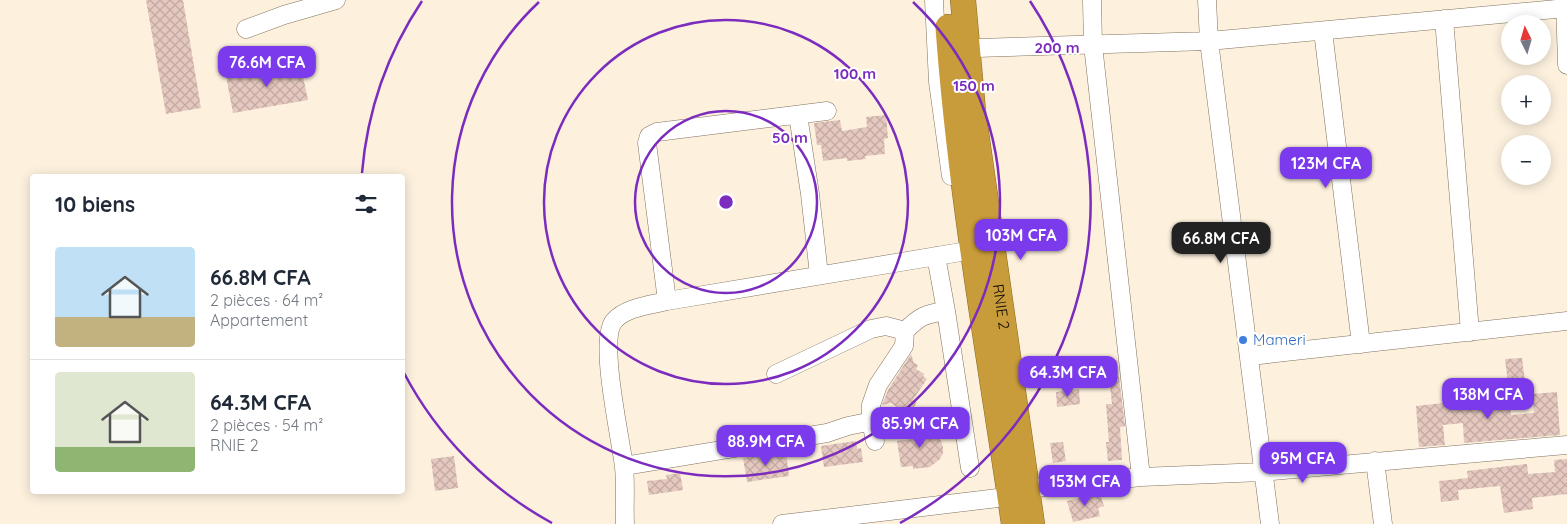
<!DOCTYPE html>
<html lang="fr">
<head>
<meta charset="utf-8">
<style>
	body { margin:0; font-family:Quicksand,sans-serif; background:#f6f6f7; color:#1f2937; height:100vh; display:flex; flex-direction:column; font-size:19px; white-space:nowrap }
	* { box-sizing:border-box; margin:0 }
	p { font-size:16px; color:#747a83 }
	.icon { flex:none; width:28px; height:28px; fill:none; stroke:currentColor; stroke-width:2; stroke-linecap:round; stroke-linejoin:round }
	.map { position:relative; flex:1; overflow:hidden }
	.drawer { position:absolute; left:30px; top:174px; width:375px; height:320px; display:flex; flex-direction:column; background:#fff; border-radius:5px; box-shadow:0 2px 12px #0003 }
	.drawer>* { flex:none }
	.needle { width:32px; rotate:355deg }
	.tools { position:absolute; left:1501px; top:15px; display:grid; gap:10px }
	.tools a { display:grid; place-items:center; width:50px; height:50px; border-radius:50%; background:#fff; box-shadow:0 2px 12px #0003; font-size:25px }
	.price { position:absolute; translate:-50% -42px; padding:0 11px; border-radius:10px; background:#7c3aed; color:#fff; font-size:16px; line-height:32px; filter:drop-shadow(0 1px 2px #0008) }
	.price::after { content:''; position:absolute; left:50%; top:30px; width:15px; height:11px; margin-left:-8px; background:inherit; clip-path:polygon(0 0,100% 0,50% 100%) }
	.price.current { background:#222; color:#fff }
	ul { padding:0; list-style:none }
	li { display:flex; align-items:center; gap:15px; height:125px; padding:0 25px }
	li+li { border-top:1px solid #e0e1e3 }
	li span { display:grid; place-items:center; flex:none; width:140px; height:100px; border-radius:5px; color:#555 }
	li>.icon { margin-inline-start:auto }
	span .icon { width:60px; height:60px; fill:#fffc; stroke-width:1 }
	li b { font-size:21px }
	h2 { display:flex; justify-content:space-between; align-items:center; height:60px; padding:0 25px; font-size:21px }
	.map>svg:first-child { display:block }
	.building { fill:url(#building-cross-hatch) }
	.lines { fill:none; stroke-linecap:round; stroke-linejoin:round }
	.minor-casing { stroke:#80725d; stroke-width:19 }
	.highway-casing { stroke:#886928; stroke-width:26 }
	.minor { stroke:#fff; stroke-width:18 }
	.highway { stroke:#c89b3b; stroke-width:25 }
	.ring { fill:none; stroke:#7b2cbf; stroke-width:2.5 }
	.shop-dot { fill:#3f7fe0; stroke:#fff; stroke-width:2 }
	.labels { text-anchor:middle; stroke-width:4; stroke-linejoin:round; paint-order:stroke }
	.street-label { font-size:15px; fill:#100b05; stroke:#fff }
	.shop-label { font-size:15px; fill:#366cbe; stroke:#fff; text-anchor:start }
	.centre { fill:#7b2cbf; stroke:#fff; stroke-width:2.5 }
	.ring-label { font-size:15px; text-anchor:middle; font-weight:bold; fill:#7b2cbf; stroke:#fff; stroke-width:4; stroke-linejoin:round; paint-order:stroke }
</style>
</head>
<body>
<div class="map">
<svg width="1567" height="524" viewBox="0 0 1567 524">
	<defs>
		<pattern id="building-cross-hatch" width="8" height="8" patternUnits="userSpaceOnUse" patternTransform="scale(1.25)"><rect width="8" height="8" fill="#e5c8bf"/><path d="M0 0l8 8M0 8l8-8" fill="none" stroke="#c3aaa3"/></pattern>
	</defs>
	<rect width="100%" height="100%" fill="#fdf1de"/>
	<!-- building -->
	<path class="building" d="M 146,0 L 183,0 L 201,108 L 166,114 Z
		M 300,62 L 308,100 L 233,113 L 226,76 Z
		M 886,115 L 888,138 L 884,139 L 885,154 L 865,156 L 866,159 L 847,161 L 847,158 L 823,161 L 821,145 L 817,145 L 814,123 L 840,120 L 842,131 L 867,127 L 866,117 Z
		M 911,354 L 914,363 L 918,365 L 916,369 L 924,374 L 923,376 L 927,379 L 913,400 L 917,402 L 909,415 L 891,403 L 882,405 L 888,390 Z
		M 1522,358 L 1526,389 L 1509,391 L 1505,359 Z
		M 1113,360 L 1117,360 L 1125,426 L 1120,427 L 1122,460 L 1108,461 L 1106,442 L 1109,442 L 1106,404 L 1112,404 L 1109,378 L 1115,377 Z
		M 1079,389 L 1080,404 L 1057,407 L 1056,392 Z
		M 1557,392 L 1560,435 L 1464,443 L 1463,423 L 1443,425 L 1445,445 L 1419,447 L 1416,406 L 1452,402 L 1452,399 L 1480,397 L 1480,400 L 1510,397 L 1511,415 L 1534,413 L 1532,394 Z
		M 916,415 L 918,433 L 929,431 L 937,436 L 941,441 L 943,447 L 943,453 L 940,459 L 930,467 L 913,469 L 913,466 L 901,467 L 897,441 L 920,438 L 906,429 Z
		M 856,441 L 857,449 L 861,448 L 863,462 L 824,467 L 821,446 Z
		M 1063,442 L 1066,461 L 1053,463 L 1050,443 Z
		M 786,453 L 789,476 L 747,482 L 743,458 Z
		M 454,456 L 458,488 L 435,491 L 431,459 Z
		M 1567,459 L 1567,494 L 1532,498 L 1533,509 L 1504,513 L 1500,486 L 1458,490 L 1459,500 L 1441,502 L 1439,481 L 1468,478 L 1467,471 L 1527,464 L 1528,474 L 1555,472 L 1554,460 Z
		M 680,473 L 683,490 L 649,495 L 647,481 L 667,479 L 666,475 Z
		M 1091,493 L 1092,496 L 1100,494 L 1104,506 L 1098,508 L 1100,516 L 1073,522 L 1067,501 L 1080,498 L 1080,494 Z"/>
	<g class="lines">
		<!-- minor casing -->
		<g class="minor-casing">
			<path id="minor" d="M 934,0 L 938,82 L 951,176
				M 1092,0 L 1093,45 L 1141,477
				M 1207,0 L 1209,41 L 1270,524
				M 1565,0 L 1567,65
				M 1444,19 L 1470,332
				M 246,29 L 284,15 L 336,0
				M 1323,31 L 1361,344
				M 977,48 L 1209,41 L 1567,8
				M 798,115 L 810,194 L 819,275
				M 936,256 L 946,311 L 970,468
				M 667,301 L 647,143 L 649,136 L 657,132 L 827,111
				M 1250,356 L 1567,321
				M 776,374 L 871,329 L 886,326 L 905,331 C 920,316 925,314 946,311
				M 875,441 L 871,421 L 871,405 L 878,385 L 904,346 L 905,331
				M 1375,461 L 1383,524
				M 624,466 L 827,433 L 848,426 L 887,418
				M 1036,488 L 1141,477 L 1262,472 L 1567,445
				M 625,524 C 624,505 626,486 624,467 C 621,439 598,340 614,321 C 626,307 651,305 667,301 L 961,252
				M 782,524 L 998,498"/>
		</g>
		<!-- highway casing -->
		<g class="highway-casing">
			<g id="highway">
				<path id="s1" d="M 963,0 L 973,111 L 1032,524"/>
				<path d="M 948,27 C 960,194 990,359 1014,524"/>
			</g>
		</g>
		<!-- minor -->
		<use href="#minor" class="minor"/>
		<!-- highway -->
		<use href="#highway" class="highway"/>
	</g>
	<!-- distance rings -->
	<g class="ring">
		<circle cx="726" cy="202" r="91"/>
		<circle cx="726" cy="202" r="182"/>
		<path d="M913 2A274 274 0 1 1 539 2"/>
		<path d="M552 523A365 365 0 0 1 404 373M362 173A365 365 0 0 1 422 1M1030 1A365 365 0 0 1 900 523"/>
	</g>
	<!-- markers -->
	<circle class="shop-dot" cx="1243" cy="340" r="5"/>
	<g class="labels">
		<!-- street labels -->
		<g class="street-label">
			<text dy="5" stroke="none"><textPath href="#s1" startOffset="309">RNIE 2</textPath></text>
		</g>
		<!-- shop labels -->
		<g class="shop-label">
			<text x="1253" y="345">Mameri</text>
		</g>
	</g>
	<circle cx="726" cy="202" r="8" class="centre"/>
	<g class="ring-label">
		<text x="1057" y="53">200 m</text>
		<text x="855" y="79">100 m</text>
		<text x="974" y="91">150 m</text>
		<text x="790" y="143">50 m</text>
	</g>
</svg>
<div class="tools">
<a><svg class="needle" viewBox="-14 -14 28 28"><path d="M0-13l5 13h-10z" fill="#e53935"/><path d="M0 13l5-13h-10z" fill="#747a83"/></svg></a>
<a>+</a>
<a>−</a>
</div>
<b class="price" style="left:267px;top:88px">76.6M CFA</b>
<b class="price" style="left:1326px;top:189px">123M CFA</b>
<b class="price" style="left:1021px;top:261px">103M CFA</b>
<b class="price current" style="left:1221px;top:264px">66.8M CFA</b>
<b class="price" style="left:1068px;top:398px">64.3M CFA</b>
<b class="price" style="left:1488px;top:420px">138M CFA</b>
<b class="price" style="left:920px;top:449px">85.9M CFA</b>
<b class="price" style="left:766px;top:467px">88.9M CFA</b>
<b class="price" style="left:1303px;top:484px">95M CFA</b>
<b class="price" style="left:1085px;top:507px">153M CFA</b>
<section class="drawer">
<h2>10 biens<svg class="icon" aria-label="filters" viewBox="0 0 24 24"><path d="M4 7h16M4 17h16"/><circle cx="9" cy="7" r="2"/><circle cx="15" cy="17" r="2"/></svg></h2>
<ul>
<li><span style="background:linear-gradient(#bfe0f5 70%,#c2b280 0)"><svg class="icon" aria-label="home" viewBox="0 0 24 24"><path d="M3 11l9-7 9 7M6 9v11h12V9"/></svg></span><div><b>66.8M CFA</b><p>2 pièces · 64 m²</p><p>Appartement</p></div></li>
<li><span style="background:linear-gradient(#dfe7d0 75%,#8fb573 0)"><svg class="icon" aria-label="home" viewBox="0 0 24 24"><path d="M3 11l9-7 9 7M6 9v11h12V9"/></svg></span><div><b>64.3M CFA</b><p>2 pièces · 54 m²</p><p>RNIE 2</p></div></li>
</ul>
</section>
</div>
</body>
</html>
